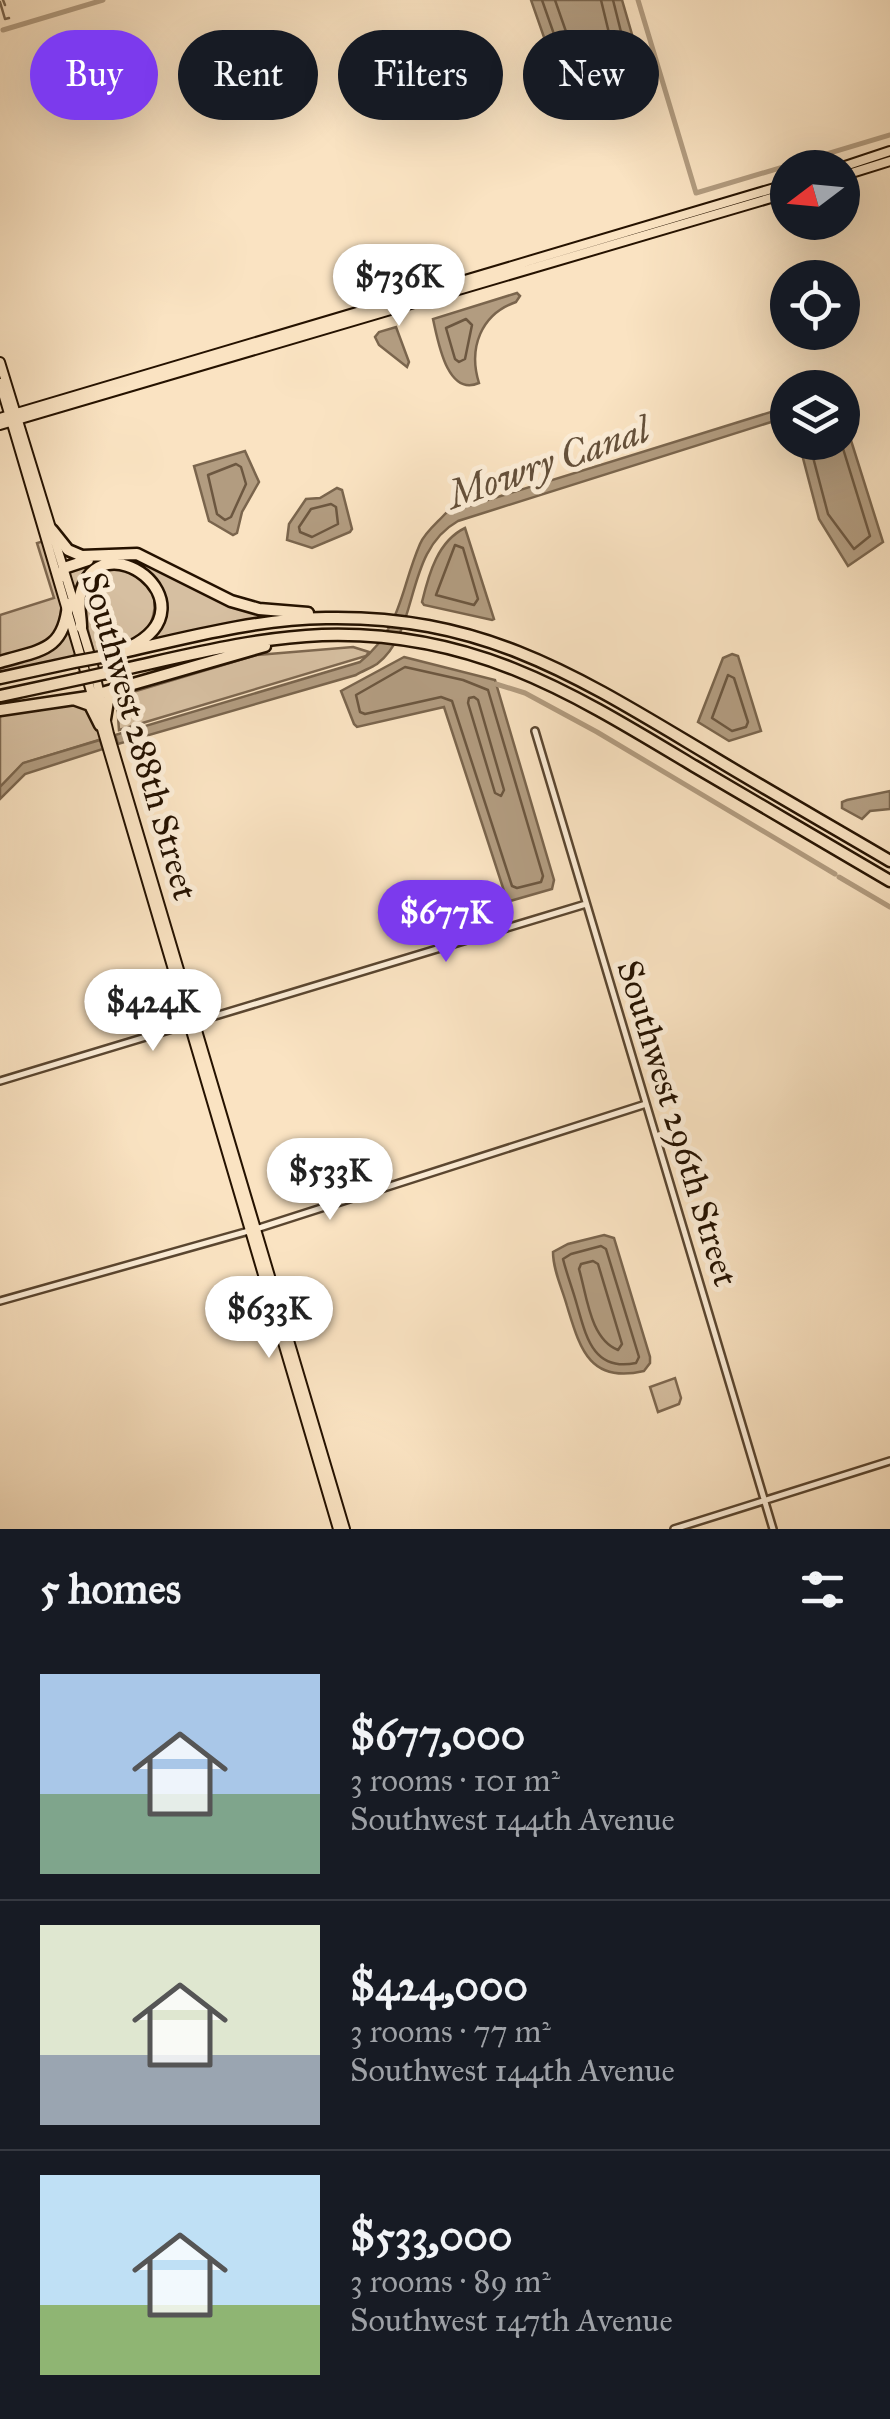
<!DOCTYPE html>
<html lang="en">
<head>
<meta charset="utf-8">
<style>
	body { margin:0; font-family:"IM FELL Great Primer",serif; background:#20242c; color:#f1f3f6; height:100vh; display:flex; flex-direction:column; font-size:38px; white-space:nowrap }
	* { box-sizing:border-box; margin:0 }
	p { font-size:32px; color:#9ea1a6 }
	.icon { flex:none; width:55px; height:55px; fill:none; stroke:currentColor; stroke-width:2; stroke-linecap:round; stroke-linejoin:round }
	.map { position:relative; height:1529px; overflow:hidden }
	.details { display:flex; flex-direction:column; background:#171b24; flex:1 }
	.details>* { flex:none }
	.top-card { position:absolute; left:30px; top:30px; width:830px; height:90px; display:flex; gap:20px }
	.needle { width:65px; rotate:254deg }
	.controls { position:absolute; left:770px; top:150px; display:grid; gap:20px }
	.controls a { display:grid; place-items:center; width:90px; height:90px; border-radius:50%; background:#171b24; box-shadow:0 10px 40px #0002; font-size:50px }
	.price { position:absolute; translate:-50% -85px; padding:0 22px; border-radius:35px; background:#fff; color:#222; font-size:32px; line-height:65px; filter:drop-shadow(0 2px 5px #0008) }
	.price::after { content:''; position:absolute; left:50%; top:60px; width:30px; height:22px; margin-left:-15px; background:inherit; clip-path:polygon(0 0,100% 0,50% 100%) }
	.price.on { background:#7c3aed; color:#fff }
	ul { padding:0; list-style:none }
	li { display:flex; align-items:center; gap:30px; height:250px; padding:0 40px }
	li+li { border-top:2px solid #363941 }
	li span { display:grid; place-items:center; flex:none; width:280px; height:200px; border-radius:0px; color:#555 }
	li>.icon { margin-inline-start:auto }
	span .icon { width:120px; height:120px; fill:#fffc; stroke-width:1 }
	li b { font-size:42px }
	h2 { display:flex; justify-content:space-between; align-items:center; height:120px; padding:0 40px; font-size:42px }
	.tag { padding:0 35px; border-radius:45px; background:#171b24; box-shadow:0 10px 40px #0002; font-size:35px; line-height:90px }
	.tag.on { background:#7c3aed; color:#fff }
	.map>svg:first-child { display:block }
	.green { fill:#d6bfa1; stroke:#7e6850; stroke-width:2.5 }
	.water { fill:#b29c80; stroke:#7a654d; stroke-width:2.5 }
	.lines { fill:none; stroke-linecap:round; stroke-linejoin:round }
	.shore { stroke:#6c5740; stroke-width:2.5 }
	.stream { stroke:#7a654d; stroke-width:2.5 }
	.canal { stroke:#b29c80; stroke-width:5 }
	.minor-casing { stroke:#5a4630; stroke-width:10 }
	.major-casing { stroke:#251200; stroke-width:12 }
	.highway-casing { stroke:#251200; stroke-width:15 }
	.minor { stroke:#fcedd7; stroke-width:5 }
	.major { stroke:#fae3c2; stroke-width:8 }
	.highway { stroke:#fae3c2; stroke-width:10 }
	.highway-bridge-casing { stroke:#251200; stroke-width:15; stroke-linecap:butt }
	.highway-bridge { stroke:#fae3c2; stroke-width:10 }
	.labels { text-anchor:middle; stroke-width:10; stroke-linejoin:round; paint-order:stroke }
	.street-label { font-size:35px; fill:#251200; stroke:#fcedd7 }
	.water-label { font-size:38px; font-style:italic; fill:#64503a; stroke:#fcedd7 }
</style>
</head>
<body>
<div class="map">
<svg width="890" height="1529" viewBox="0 0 890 1529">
	<rect width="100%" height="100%" fill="#fae3c2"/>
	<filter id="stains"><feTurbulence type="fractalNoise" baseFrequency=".002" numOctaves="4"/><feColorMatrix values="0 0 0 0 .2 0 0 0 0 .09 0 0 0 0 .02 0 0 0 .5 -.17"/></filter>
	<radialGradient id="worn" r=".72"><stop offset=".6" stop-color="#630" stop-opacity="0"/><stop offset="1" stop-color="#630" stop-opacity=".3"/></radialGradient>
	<!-- green -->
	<path class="green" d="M 44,541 L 64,609 L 57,638 L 0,661 L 0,615 L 54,598 L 37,543 Z
		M 132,556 L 206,593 L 291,615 L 143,643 L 158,625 L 156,581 L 145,570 L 125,562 L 95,571 L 77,603 L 66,569 L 103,557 Z
		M 123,566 L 153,587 C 162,634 135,644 94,653 C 84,614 67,574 123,566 Z
		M 69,620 L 79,656 L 0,673 L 0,664 L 44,651 Z
		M 353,647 L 369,652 L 366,656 L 119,730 L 117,703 L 126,694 L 257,655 Z
		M 72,703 L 83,704 L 93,715 L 102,739 L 24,763 L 0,787 L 0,712 Z
		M 675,1378 L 681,1398 L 679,1404 L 658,1412 L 650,1387 Z"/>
	<!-- water -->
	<path class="water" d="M 531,0 L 622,0 L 640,62 C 632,87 597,89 575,95 L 560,83 Z
		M 517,293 L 520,296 L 516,302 C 481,314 468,348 479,383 C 447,397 438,341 433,319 Z
		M 396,327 L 409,362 L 407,367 L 379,345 L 375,337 L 379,332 Z
		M 787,407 L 787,417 L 458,521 C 403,552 421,630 377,664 C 371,668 362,671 356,675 L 118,744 L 115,735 L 360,662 C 402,628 400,590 420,544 C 425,532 437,523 446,513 Z
		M 843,415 L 883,542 L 848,566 L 819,519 L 799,443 L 842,442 Z
		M 245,451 L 259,482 L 242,512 L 237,533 L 233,535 L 209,521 L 194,466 Z
		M 337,488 L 342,490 L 352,529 L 350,532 L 312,548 L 287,540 L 289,524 L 306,499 L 320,498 Z
		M 465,528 L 494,619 L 492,620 L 424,605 L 422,602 C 429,573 438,541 465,528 Z
		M 732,654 L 738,656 L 761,731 L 729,741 L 698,722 L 723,658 Z
		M 404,657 L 495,680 L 554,880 L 552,889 L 510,901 L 506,897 L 444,707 L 357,727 L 354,724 L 341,691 Z
		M 100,740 L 103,749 L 25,774 L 0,799 L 0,787 L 23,763 Z
		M 890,791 L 890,809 L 870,811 L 862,819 L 842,808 L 842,802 L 847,800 Z
		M 604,1235 L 614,1238 L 650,1357 L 650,1363 L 644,1371 C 589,1384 580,1348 567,1306 C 562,1288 553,1270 553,1252 L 568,1244 Z"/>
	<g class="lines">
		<!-- shore -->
		<path class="shore" d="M 542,0 L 569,77 L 576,84 L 620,72 L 629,64 L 613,0
			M 555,0 L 578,66 L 582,69 L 615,58 L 601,0
			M 466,319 L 472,325 L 465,359 L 459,362 L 455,359 L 446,328 Z
			M 809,442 L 828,514 L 854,549 L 870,536 L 841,442
			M 236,464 L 241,467 L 246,484 L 231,517 L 225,520 L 217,514 L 208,475 Z
			M 331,504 L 336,507 L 338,524 L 312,537 L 300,532 L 299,527 L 311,509 Z
			M 455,545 L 463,548 L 478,599 L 474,605 L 436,595 Z
			M 405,667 L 463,680 L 488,690 L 543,876 L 541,882 L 517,888 L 512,886 L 452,701 L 441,697 L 365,714 L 360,712 L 356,695 Z
			M 728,675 L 734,678 L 748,722 L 746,727 L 732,731 L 712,718 Z
			M 474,697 L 478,700 L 504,790 L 501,796 L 495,793 L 468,703 L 469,698 Z
			M 601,1246 L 606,1249 L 639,1357 L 636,1363 C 593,1372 586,1336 577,1305 C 573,1290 567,1275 563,1259 L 571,1254 Z
			M 593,1261 L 598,1264 L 622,1344 L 618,1350 C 590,1339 587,1296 579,1269 L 581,1264 Z"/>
		<!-- stream -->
		<path class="stream" d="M 3,0 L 5,5
			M 0,2 L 5,19 L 9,18"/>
		<!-- canal -->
		<path class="canal" d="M 638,0 L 696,193 L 890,135
			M 3,30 L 103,0
			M 496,684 L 525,693 L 597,732 L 835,874
			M 839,877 L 890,907"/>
		<!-- minor casing -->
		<g class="minor-casing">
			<path id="minor" d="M 535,731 L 773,1529
				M 0,1081 L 586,904
				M 0,1301 L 256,1229 L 646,1104
				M 674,1529 L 890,1461"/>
		</g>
		<!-- major casing -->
		<g class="major-casing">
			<path id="major" d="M 839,168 L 890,151
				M 842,176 L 890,161
				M 0,362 L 93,665 L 109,734 L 345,1529
				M 0,383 L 338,1529
				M 0,418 L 788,184
				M 0,425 L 788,193"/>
		</g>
		<!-- highway casing -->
		<g class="highway-casing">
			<path id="highway" d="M 52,530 L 68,550 L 82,556 L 137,554 L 231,601 L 259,609 L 308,613
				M 60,577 L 64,568 L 88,560
				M 81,627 C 81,617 78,606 80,596 C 98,516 217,604 130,647
				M 101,657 C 175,641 250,619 326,618 C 483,615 577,676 706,753 C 767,790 829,825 890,861
				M 0,662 C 39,650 64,652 68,604
				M 106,673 C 177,658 249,638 322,635 C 472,630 571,692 694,766 C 759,804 825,843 890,881
				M 0,678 L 74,662
				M 0,696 L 79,679
				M 76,700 L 90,705 L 100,725
				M 0,710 L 88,697 L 265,646
				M 105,719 L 108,701 L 118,689"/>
		</g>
		<!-- minor -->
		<use href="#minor" class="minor"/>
		<!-- major -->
		<use href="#major" class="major"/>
		<!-- highway -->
		<use href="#highway" class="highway"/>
		<!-- highway-bridge casing -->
		<g class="highway-bridge-casing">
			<path id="highway-bridge" d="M 74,662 L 101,657
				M 79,679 L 106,673"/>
		</g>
		<!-- highway-bridge -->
		<use href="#highway-bridge" class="highway-bridge"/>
	</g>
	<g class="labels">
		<!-- street labels -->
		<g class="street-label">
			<text transform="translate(140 736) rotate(74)" y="12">Southwest 288th Street</text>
			<text transform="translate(678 1123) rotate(73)" y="12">Southwest 296th Street</text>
		</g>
		<!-- water labels -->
		<g class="water-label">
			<text transform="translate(548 462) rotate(-19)" y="13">Mowry Canal</text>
		</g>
	</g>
	<rect width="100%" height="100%" filter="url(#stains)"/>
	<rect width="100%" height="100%" fill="url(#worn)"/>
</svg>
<div class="controls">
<a><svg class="needle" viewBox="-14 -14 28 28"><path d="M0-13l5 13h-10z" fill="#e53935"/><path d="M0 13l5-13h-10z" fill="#9ea1a6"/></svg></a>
<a><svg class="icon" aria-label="locate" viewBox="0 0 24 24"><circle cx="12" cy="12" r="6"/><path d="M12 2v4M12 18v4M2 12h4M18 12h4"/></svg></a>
<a><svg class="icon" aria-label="layers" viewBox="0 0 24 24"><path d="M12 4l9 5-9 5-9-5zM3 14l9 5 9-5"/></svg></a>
</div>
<b class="price" style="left:399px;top:329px">$736K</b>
<b class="price on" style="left:446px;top:965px">$677K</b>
<b class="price" style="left:153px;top:1054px">$424K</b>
<b class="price" style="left:330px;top:1223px">$533K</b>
<b class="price" style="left:269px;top:1361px">$633K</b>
<div class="top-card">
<a class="tag on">Buy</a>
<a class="tag">Rent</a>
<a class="tag">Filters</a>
<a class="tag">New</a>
</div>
</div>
<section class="details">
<h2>5 homes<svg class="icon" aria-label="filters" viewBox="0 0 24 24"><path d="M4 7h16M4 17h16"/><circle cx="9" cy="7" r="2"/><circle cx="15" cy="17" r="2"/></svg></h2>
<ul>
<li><span style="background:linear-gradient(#a9c7e8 60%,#7fa58c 0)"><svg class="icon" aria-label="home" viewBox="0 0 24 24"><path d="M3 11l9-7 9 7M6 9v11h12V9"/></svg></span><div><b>$677,000</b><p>3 rooms · 101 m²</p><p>Southwest 144th Avenue</p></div></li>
<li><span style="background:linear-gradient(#dfe7d0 65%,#9aa5b1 0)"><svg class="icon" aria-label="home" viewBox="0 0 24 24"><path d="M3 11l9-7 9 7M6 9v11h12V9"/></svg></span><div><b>$424,000</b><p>3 rooms · 77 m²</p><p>Southwest 144th Avenue</p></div></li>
<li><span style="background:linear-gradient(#bfe0f5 65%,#8fb573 0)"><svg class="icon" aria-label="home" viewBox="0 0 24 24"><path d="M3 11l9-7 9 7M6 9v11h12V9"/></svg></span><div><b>$533,000</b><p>3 rooms · 89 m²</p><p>Southwest 147th Avenue</p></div></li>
</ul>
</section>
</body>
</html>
